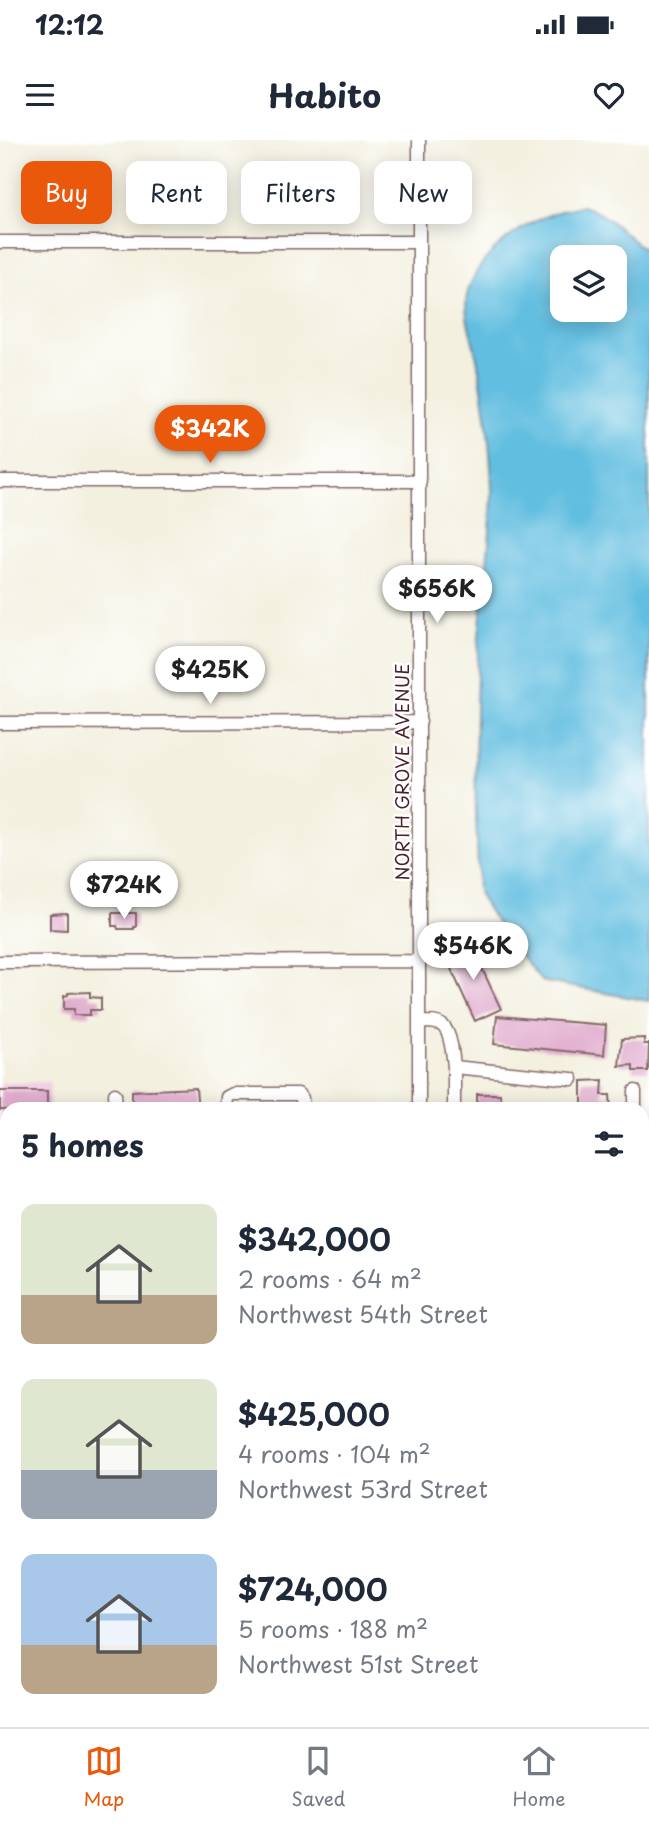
<!DOCTYPE html>
<html lang="en">
<head>
<meta charset="utf-8">
<style>
	body { margin:0; font-family:"Playpen Sans",sans-serif; background:#f6f6f7; color:#1f2937; height:100vh; display:flex; flex-direction:column; font-size:26px; white-space:nowrap }
	* { box-sizing:border-box; margin:0 }
	p { font-size:23px; color:#747a83 }
	.icon { flex:none; width:38px; height:38px; fill:none; stroke:currentColor; stroke-width:2; stroke-linecap:round; stroke-linejoin:round }
	.map { position:relative; flex:1; overflow:hidden }
	.panel { position:absolute; left:0px; top:962px; width:649px; height:625px; display:flex; flex-direction:column; background:#fff; border-radius:21px 21px 0 0; box-shadow:0 4px 18px #0003 }
	.panel>* { flex:none }
	.top-card { position:absolute; left:21px; top:21px; width:607px; height:63px; display:flex; gap:14px }
	.buttons { position:absolute; left:550px; top:105px; display:grid; gap:14px }
	.buttons a { display:grid; place-items:center; width:77px; height:77px; border-radius:14px; background:#fff; box-shadow:0 4px 18px #0003; font-size:35px }
	.price { position:absolute; translate:-50% -60px; padding:0 16px; border-radius:24px; background:#fff; color:#222; font-size:23px; line-height:46px; filter:drop-shadow(0 2px 4px #0008) }
	.price::after { content:''; position:absolute; left:50%; top:42px; width:21px; height:16px; margin-left:-10px; background:inherit; clip-path:polygon(0 0,100% 0,50% 100%) }
	.price.current { background:#ea580c; color:#fff }
	ul { padding:0; list-style:none }
	li { display:flex; align-items:center; gap:21px; height:175px; padding:0 21px }
	li span { display:grid; place-items:center; flex:none; width:196px; height:140px; border-radius:14px; color:#555 }
	li>.icon { margin-inline-start:auto }
	span .icon { width:84px; height:84px; fill:#fffc; stroke-width:1 }
	li b { font-size:30px }
	h2 { display:flex; justify-content:space-between; align-items:center; height:84px; padding:0 21px; font-size:30px }
	.chip { padding:0 24px; border-radius:14px; background:#fff; box-shadow:0 4px 18px #0003; font-size:24px; line-height:63px }
	.chip.current { background:#ea580c; color:#fff }
	.status { display:flex; justify-content:space-between; align-items:center; height:49px; padding:0 35px; background:#fff; direction:ltr }
	.status svg { height:19px; fill:currentColor }
	header { display:flex; justify-content:space-between; align-items:center; height:91px; padding:0 21px; background:#fff; font-size:32px; font-weight:700 }
	.dock { display:flex; justify-content:space-around; align-items:center; height:98px; border-top:2px solid #e0e1e3; background:#fff; font-size:19px; color:#747a83 }
	.dock a { display:grid; justify-items:center; gap:4px }
	.dock .current { color:#ea580c }
	.map>svg:first-child { display:block }
	.built { fill:#f0d0e4 }
	.green { fill:#8edd9c; stroke:#6c7e64; stroke-width:2 }
	.water { fill:#62bee0; stroke:#566e86; stroke-width:2; fill-rule:evenodd }
	.building { fill:#e1acce }
	.lines { fill:none; stroke-linecap:round; stroke-linejoin:round }
	.minor-casing { stroke:#85686a; stroke-width:15 }
	.major-casing { stroke:#85686a; stroke-width:17 }
	.minor { stroke:#fff; stroke-width:12 }
	.major { stroke:#febc70; stroke-width:14 }
	.labels { text-anchor:middle; stroke-width:5; stroke-linejoin:round; paint-order:stroke }
	.street-label { font-size:18px; fill:#4a1f2b; stroke:#fff }
</style>
</head>
<body>
<div class="status"><b>12:12</b><svg viewBox="0 0 49 12"><path d="M0 12V9h3v3zM5 12V6h3v6zM10 12V3h3v9zM15 12V0h3v12zM26 1h20v11H26zM47 4h2v5h-2z"/></svg></div>
<header><svg class="icon" aria-label="menu" viewBox="0 0 24 24"><path d="M4 6h16M4 12h16M4 18h16"/></svg>Habito<svg class="icon" aria-label="heart" viewBox="0 0 24 24"><path d="M12 20l-8-8c-3-5 5-10 8-4 3-6 11-1 8 4z"/></svg></header>
<div class="map">
<svg width="649" height="1587" viewBox="0 0 649 1587">
	<rect width="100%" height="100%" fill="#fff"/>
	<filter id="ink" filterUnits="userSpaceOnUse"><feTurbulence type="fractalNoise" baseFrequency=".0143" numOctaves="2"/><feDisplacementMap in="SourceGraphic" scale="14" xChannelSelector="R" yChannelSelector="G"/><feConvolveMatrix kernelMatrix="1 2 1 2 8 2 1 2 1" color-interpolation-filters="sRGB"/></filter>
	<filter id="wash" filterUnits="userSpaceOnUse"><feTurbulence type="fractalNoise" baseFrequency=".00686" numOctaves="4" result="noise"/><feDisplacementMap in="SourceGraphic" scale="28" xChannelSelector="R" yChannelSelector="G"/><feGaussianBlur stdDeviation="1.57" result="paint"/><feColorMatrix in="noise" values="0 0 0 0 0 0 0 0 0 0 0 0 0 0 0 0 0 1.4 0 .05"/><feComposite in="paint" operator="in"/></filter>
	<g filter="url(#wash)">
		<rect width="100%" height="100%" fill="#f3f0df"/>
		<!-- built -->
		<path class="built" d="M 50,942 L 50,969 L 7,970 L 7,1048 L 0,1048 L 0,943 Z
			M 0,1086 L 7,1086 L 7,1426 L 0,1426 Z"/>
		<!-- green -->
		<path class="green" d="M 642,1082 L 649,1082 L 649,1232 L 642,1232 Z"/>
		<!-- water -->
		<path class="water" d="M 581,66 C 608,72 627,98 649,113 L 649,861 L 541,841 C 523,816 500,792 485,765 C 482,760 479,757 478,751 C 477,744 478,736 478,730 C 477,712 477,694 476,677 C 475,617 475,556 479,497 C 483,448 492,399 492,350 C 491,309 485,264 478,224 C 475,202 461,174 468,151 C 483,105 536,74 581,66 ZM 562,117 L 614,117 L 614,170 L 562,170 Z"/>
		<g id="blocks">
			<!-- building -->
			<path class="building" d="M 67,773 L 67,790 L 50,789 L 50,774 Z
				M 112,773 L 136,773 L 136,787 L 134,787 L 134,789 L 118,789 L 117,786 L 112,786 Z
				M 470,803 L 501,869 L 475,881 L 448,822 L 450,821 L 446,812 Z
				M 90,852 L 90,857 L 101,858 L 101,870 L 90,870 L 90,875 L 74,875 L 74,869 L 64,869 L 64,856 L 68,855 L 68,853 Z
				M 497,876 L 606,885 L 604,915 L 494,904 Z
				M 644,898 L 644,904 L 649,904 L 648,931 L 633,931 L 633,925 L 619,926 L 622,899 Z
				M 603,940 L 602,955 L 610,955 L 611,970 L 582,970 L 582,941 Z
				M 196,948 L 198,970 L 132,970 L 132,951 Z
				M 0,951 L 47,951 L 47,970 L 0,970 Z
				M 477,954 L 500,954 L 501,970 L 477,970 Z"/>
		</g>
	</g>
	<g filter="url(#ink)">
		<use href="#blocks" fill-opacity="0" stroke="#85686a" stroke-width="2"/>
		<g class="lines">
			<!-- minor casing -->
			<g class="minor-casing">
				<path id="minor" d="M 419,0 L 419,970
					M 0,102 L 419,102
					M 0,341 L 420,341
					M 0,583 L 420,582
					M 0,822 L 420,821
					M 419,882 C 426,882 437,881 443,886 C 451,893 453,917 454,927 L 572,939
					M 454,927 L 454,970
					M 635,951 L 635,970
					M 115,954 L 116,970
					M 226,970 L 227,957 L 233,954 L 298,954 L 302,958 L 303,970
					M 0,1004 L 7,1004
					M 642,1022 L 649,1022
					M 0,1034 L 7,1034
					M 642,1090 L 649,1090
					M 0,1113 L 7,1113
					M 642,1156 L 649,1156
					M 0,1201 L 7,1201
					M 0,1248 L 7,1248
					M 0,1264 L 7,1264
					M 0,1420 L 7,1420
					M 642,1513 L 649,1513
					M 0,1515 L 7,1515
					M 419,1580 L 419,1587
					M 68,1587 L 68,1580"/>
			</g>
			<!-- major casing -->
			<g class="major-casing">
				<path id="major" d="M 642,1067 L 649,1067
					M 0,1068 L 7,1068"/>
			</g>
			<!-- minor -->
			<use href="#minor" class="minor"/>
			<!-- major -->
			<use href="#major" class="major"/>
		</g>
	</g>
	<g class="labels">
		<!-- street labels -->
		<g class="street-label">
			<text transform="translate(403 632) rotate(-90)" y="6">NORTH GROVE AVENUE</text>
		</g>
	</g>
</svg>
<div class="buttons">
<a><svg class="icon" aria-label="layers" viewBox="0 0 24 24"><path d="M12 4l9 5-9 5-9-5zM3 14l9 5 9-5"/></svg></a>
</div>
<b class="price current" style="left:210px;top:325px">$342K</b>
<b class="price" style="left:437px;top:485px">$656K</b>
<b class="price" style="left:210px;top:566px">$425K</b>
<b class="price" style="left:124px;top:781px">$724K</b>
<b class="price" style="left:473px;top:842px">$546K</b>
<div class="top-card">
<a class="chip current">Buy</a>
<a class="chip">Rent</a>
<a class="chip">Filters</a>
<a class="chip">New</a>
</div>
<section class="panel">
<h2>5 homes<svg class="icon" aria-label="filters" viewBox="0 0 24 24"><path d="M4 7h16M4 17h16"/><circle cx="9" cy="7" r="2"/><circle cx="15" cy="17" r="2"/></svg></h2>
<ul>
<li><span style="background:linear-gradient(#dfe7d0 65%,#b9a48a 0)"><svg class="icon" aria-label="home" viewBox="0 0 24 24"><path d="M3 11l9-7 9 7M6 9v11h12V9"/></svg></span><div><b>$342,000</b><p>2 rooms · 64 m²</p><p>Northwest 54th Street</p></div></li>
<li><span style="background:linear-gradient(#dfe7d0 65%,#9aa5b1 0)"><svg class="icon" aria-label="home" viewBox="0 0 24 24"><path d="M3 11l9-7 9 7M6 9v11h12V9"/></svg></span><div><b>$425,000</b><p>4 rooms · 104 m²</p><p>Northwest 53rd Street</p></div></li>
<li><span style="background:linear-gradient(#a9c7e8 65%,#b9a48a 0)"><svg class="icon" aria-label="home" viewBox="0 0 24 24"><path d="M3 11l9-7 9 7M6 9v11h12V9"/></svg></span><div><b>$724,000</b><p>5 rooms · 188 m²</p><p>Northwest 51st Street</p></div></li>
</ul>
</section>
</div>
<nav class="dock">
<a class="current"><svg class="icon" aria-label="map" viewBox="0 0 24 24"><path d="M3 6l6-2 6 2 6-2v14l-6 2-6-2-6 2zM9 4v14M15 6v14"/></svg>Map</a>
<a><svg class="icon" aria-label="saved" viewBox="0 0 24 24"><path d="M7 4h10v16l-5-4-5 4z"/></svg>Saved</a>
<a><svg class="icon" aria-label="home" viewBox="0 0 24 24"><path d="M3 11l9-7 9 7M6 9v11h12V9"/></svg>Home</a>
</nav>
</body>
</html>
